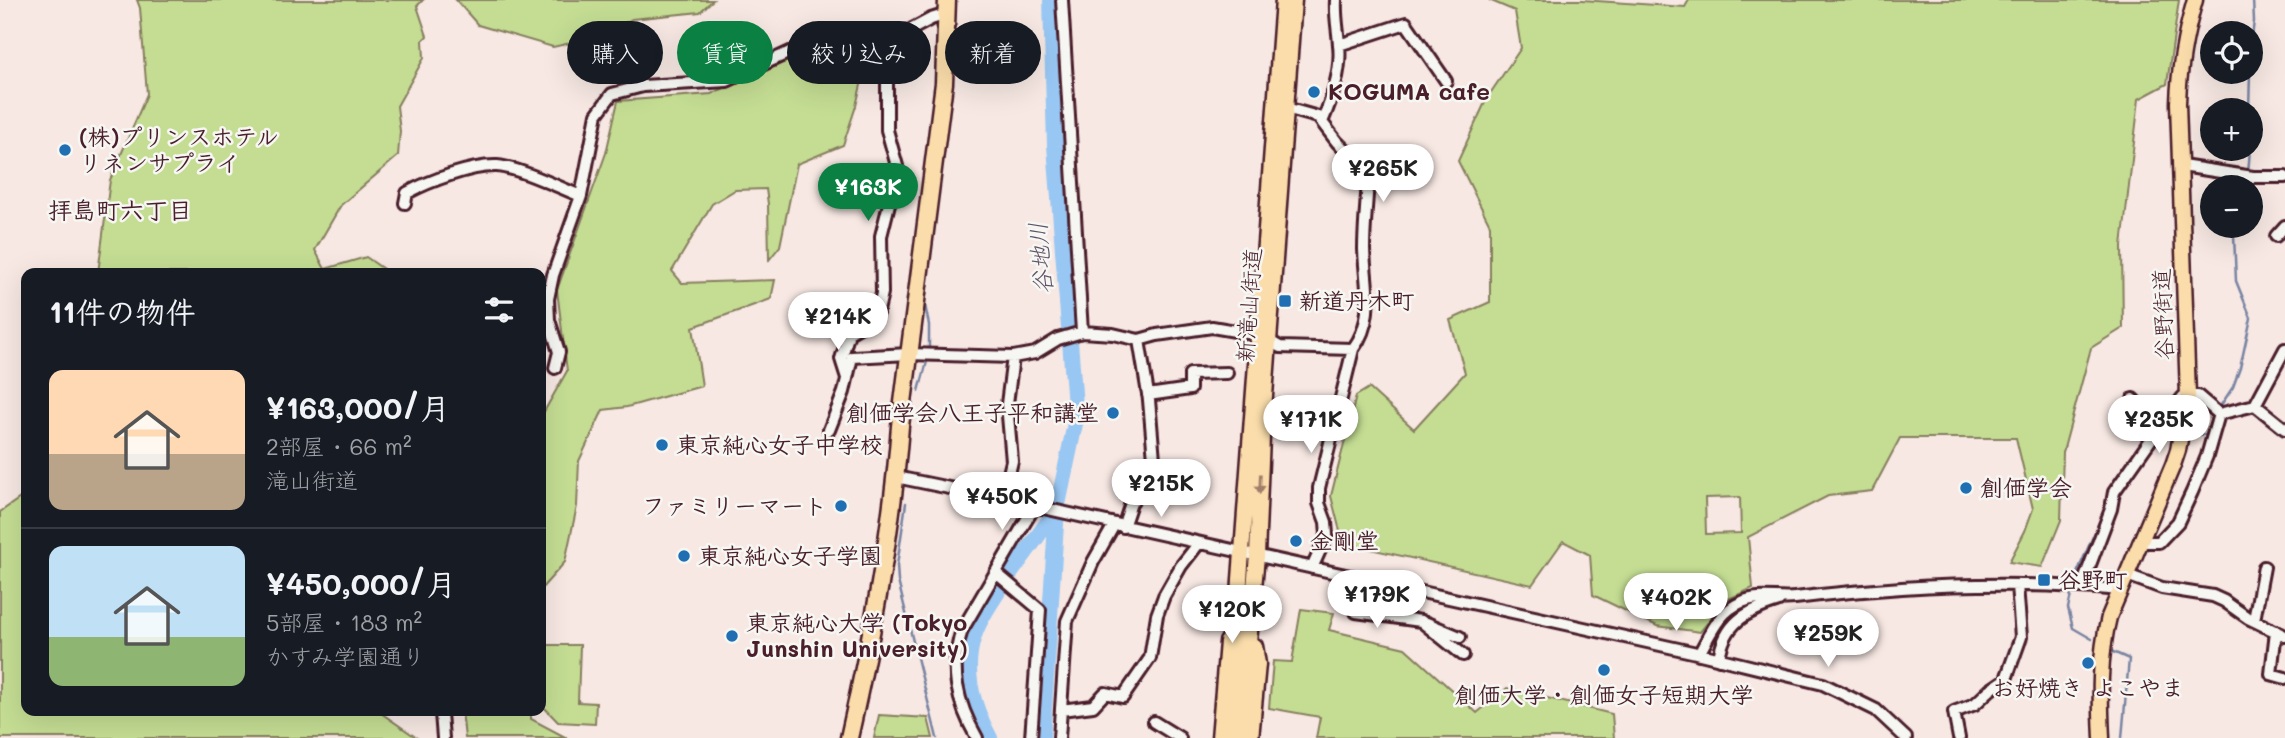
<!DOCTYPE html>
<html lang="ja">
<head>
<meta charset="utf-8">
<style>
	body { margin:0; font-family:Mali,"Klee One",sans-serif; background:#20242c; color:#f1f3f6; height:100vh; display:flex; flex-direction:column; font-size:26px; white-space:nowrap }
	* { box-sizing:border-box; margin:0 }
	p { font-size:23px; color:#9ea1a6 }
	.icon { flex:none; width:38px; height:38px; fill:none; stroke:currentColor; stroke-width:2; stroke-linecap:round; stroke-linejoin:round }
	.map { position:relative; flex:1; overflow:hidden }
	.drawer { position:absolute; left:21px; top:268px; width:525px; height:448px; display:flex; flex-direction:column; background:#171b24; border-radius:14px; box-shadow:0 7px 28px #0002 }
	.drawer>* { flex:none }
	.hud { position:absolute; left:567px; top:21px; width:665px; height:63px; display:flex; gap:14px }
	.controls { position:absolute; left:2200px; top:21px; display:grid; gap:14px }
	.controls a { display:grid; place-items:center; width:63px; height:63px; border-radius:50%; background:#171b24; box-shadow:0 7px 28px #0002; font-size:35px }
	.price { position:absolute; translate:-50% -60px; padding:0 16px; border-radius:24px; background:#fff; color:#222; font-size:23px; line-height:46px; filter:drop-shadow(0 2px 4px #0008) }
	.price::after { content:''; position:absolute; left:50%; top:42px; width:21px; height:16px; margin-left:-10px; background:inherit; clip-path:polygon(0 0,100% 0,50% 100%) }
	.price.current { background:#0b8043; color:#fff }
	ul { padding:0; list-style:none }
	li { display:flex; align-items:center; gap:21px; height:175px; padding:0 28px }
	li+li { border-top:2px solid #363941 }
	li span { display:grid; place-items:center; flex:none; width:196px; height:140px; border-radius:14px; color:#555 }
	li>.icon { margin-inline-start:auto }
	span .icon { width:84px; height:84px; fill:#fffc; stroke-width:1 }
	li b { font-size:30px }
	h2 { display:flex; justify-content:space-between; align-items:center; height:84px; padding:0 28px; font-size:30px }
	.chip { padding:0 24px; border-radius:32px; background:#171b24; box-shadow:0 7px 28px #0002; font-size:24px; line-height:63px }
	.chip.current { background:#0b8043; color:#fff }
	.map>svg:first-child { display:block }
	.green { fill:#c4dd93; stroke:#877e5f; stroke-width:2; fill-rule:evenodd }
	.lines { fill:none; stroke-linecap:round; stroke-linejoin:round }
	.stream { stroke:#7984a3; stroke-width:2.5 }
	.river { stroke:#98c7f3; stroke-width:16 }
	.minor-casing { stroke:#4a1f2b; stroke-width:16 }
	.major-casing { stroke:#4a1f2b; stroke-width:19 }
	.highway-casing { stroke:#4a1f2b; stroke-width:21 }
	.minor { stroke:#f6f6f2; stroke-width:10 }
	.major { stroke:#faddab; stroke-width:14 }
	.highway { stroke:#faddab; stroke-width:16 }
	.oneway { fill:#a27e6b }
	.poi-dot { fill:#1f6fb2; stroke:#f6f6f2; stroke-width:2.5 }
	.labels { text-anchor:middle; stroke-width:5; stroke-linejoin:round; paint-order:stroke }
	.poi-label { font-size:23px; font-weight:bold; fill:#4a1f2b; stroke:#f6f6f2; text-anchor:start }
	.street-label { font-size:23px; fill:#4a1f2b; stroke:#f6f6f2 }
	.neighbourhood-label { font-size:24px; font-weight:bold; fill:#4a1f2b; stroke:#f6f6f2 }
	.water-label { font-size:24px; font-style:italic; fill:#615167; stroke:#f6f6f2 }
</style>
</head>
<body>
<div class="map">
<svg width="2285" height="738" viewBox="0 0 2285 738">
	<rect width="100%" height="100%" fill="#f7e8e3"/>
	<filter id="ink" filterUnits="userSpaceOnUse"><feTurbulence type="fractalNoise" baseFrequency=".0143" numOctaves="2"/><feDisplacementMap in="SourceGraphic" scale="14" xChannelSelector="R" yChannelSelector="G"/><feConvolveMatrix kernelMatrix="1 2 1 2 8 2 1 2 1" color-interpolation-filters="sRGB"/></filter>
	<g filter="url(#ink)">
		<!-- green -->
		<path class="green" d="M 137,0 L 423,0 L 417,6 L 427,36 L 423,40 L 424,58 L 397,106 L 400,131 L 398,156 L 341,205 L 315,250 L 325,269 L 366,257 L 389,273 L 98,273 L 110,180 L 147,94 L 140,8 Z
			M 456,0 L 713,0 L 700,12 L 632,19 L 601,36 L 553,47 L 478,25 Z
			M 1489,0 L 1582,0 L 1685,7 L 1689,0 L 2179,0 L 2167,84 L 2139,99 L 2122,246 L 2123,328 L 2091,348 L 2063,452 L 2061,520 L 2042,567 L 2009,562 L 2025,531 L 2033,509 L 2016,438 L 1900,438 L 1872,491 L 1828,496 L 1748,537 L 1753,588 L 1726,600 L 1700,632 L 1657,626 L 1593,595 L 1590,555 L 1563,541 L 1532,585 L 1343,543 L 1331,496 L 1356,396 L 1369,388 L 1414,429 L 1465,373 L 1450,320 L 1490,302 L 1490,225 L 1458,161 L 1487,98 L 1521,48 L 1515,11 ZM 1740,497 L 1741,533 L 1706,534 L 1705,498 Z
			M 869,51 L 856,106 L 843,145 L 797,164 L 780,246 L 769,260 L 768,204 L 766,189 L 735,190 L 712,204 L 672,271 L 682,283 L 775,280 L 771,299 L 693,327 L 702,386 L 627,407 L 603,410 L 579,461 L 577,506 L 565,562 L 541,589 L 541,417 L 567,371 L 557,290 L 606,153 L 618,101 L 711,94 L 781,63 L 822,55 Z
			M 26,494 L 26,710 L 378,711 L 417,738 L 0,738 L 0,512 Z
			M 1301,609 L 1334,613 L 1329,630 L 1405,648 L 1477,713 L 1507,688 L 1612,714 L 1614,738 L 1316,738 L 1320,717 L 1269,708 L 1273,661 L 1292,662 Z
			M 542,645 L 580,645 L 578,702 L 596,703 L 595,724 L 558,722 L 541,704 Z
			M 462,711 L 531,711 L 531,719 L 567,738 L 465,738 Z
			M 879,715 L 928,718 L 933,738 L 874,738 Z"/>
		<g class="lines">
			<!-- stream -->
			<path class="stream" d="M 2250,53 L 2254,21 L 2253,0
				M 2249,110 L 2250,72
				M 2248,174 L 2250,149
				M 925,305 L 929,325 L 929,351
				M 919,391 L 928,358
				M 2219,408 L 2233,387 L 2240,368 L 2251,318 L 2236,281 L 2234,235 L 2237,226
				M 2190,433 L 2206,435 L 2210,427
				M 906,503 L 897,565 L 898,581 L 937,738
				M 2074,580 L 2105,509
				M 2071,595 L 2068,608 L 2073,628 L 2092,639
				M 2111,651 L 2129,659 L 2122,738"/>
			<!-- river -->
			<path class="river" d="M 1010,574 L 1056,511
				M 990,738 C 973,707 962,671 974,636 C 979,619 992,602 1001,587
				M 1042,738 L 1057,509 L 1076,419 L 1055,146 L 1051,0"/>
			<!-- minor casing -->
			<g class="minor-casing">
				<path id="minor" d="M 1062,0 L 1082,332
					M 1339,45 L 1406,23 L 1446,81
					M 1286,108 L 1318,117 L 1337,142 L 1366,171 L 1368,178 C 1367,202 1364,226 1364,249 C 1365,285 1376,318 1353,349 L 1319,488 L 1319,503 L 1326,522 L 1327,535 L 1312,568
					M 1322,122 C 1332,99 1342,70 1339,45 C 1338,28 1335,18 1336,0
					M 2182,166 L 2253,177 L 2285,177
					M 405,203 L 407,193 C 429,181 472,165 497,166 C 520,168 558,187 581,196
					M 2276,236 L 2285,226
					M 555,368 L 559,352 L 549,320 L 548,299 L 553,275 L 581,196 L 597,114 L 612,94 L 643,86 L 727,81 L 790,52 L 825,46 L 858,33 L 869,34 L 879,38 L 882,45 L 931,19 L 947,14
					M 847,378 L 841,359 L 849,333 L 873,319 L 878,311 L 882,293 L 881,236 L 896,176 L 897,166 L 887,130 L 887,80 L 882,45
					M 1148,395 L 1190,389 L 1190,374 L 1227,373
					M 2133,399 L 2140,407 L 2166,418
					M 2255,405 L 2285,429
					M 829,430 L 844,392 L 852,357 L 909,354 L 1013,357 L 1035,353 L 1058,339 L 1082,332 L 1113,334 L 1139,340 L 1157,335 L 1212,327 L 1259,335 L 1280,347 L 1353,349
					M 896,477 L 1003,499 L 1692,652 L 1823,684 L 1876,710 L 1906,738
					M 1003,499 L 1012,461 L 1007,404 L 1013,357
					M 1123,527 L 1131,503 L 1155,471 L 1149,400 L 1139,340
					M 2141,542 L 2159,542 L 2178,522 L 2192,492 L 2207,456 L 2219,414 L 2255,405 L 2285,349
					M 996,573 L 1040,610 L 1031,738
					M 2127,575 L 2162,588 L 2213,596 L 2224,601 L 2248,618 L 2285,636
					M 1349,576 L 1347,588 L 1356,612 L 1421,621 L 1463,655
					M 2082,586 L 2111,509 L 2114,492 L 2166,418 L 2183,397 L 2188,396 L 2198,396 L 2219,414
					M 2254,620 L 2264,567
					M 1427,623 L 1460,637
					M 2276,631 L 2271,674 L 2285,678
					M 1699,654 C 1711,633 1718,612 1742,602 C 1759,594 1777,600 1795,598 C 1903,585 2012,580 2121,590
					M 1719,659 C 1724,623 1746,611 1779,601
					M 1061,710 L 1093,706 L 1105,693 L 1123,697 L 1150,658 L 1157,615 L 1164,596 L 1181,566 L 1199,543
					M 441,713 L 443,738
					M 1154,722 L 1180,738
					M 977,738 C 957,703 949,669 962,630 L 1034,507
					M 1059,738 L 1067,621 L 1093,562 L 1114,525
					M 1959,738 L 1954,712 L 1975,704 L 1990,690 L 2006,679 L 2021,637 L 2017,585"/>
			</g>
			<!-- major casing -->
			<g class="major-casing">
				<path id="major" d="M 1219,738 L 1227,642 L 1231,636
					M 1229,738 L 1235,673 L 1240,579 L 1283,0
					M 1240,738 L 1257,556 L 1262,437 L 1294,0
					M 1251,738 L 1258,664 L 1255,646
					M 2102,738 C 2100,697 2099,657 2109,617 L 2173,465 L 2178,450 L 2188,396 L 2178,103 C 2179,67 2185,35 2195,0"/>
			</g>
			<!-- highway casing -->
			<g class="highway-casing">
				<path id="highway" d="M 849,738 C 872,635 892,532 900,426 L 944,83 L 947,0"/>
			</g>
			<!-- minor -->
			<use href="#minor" class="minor"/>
			<!-- major -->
			<use href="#major" class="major"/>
			<!-- highway -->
			<use href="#highway" class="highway"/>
		</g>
		<!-- one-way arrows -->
		<defs><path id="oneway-solid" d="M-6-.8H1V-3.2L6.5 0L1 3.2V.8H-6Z" transform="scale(1.75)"/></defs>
		<use class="oneway" href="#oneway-solid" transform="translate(1260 484) rotate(92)"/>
	</g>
	<!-- markers -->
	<g class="poi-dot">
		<circle cx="1314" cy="92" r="7"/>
		<circle cx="65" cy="150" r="7"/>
		<rect x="1278" y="294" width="14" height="14" rx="3.5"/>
		<circle cx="1113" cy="413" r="7"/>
		<circle cx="662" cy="445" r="7"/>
		<circle cx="1966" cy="488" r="7"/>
		<circle cx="841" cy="506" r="7"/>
		<circle cx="1296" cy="541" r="7"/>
		<circle cx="684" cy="556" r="7"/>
		<rect x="2037" y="573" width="14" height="14" rx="3.5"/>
		<circle cx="732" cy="636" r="7"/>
		<circle cx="2088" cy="663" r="7"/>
		<circle cx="1604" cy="670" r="7"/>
	</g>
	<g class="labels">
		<!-- poi labels -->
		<g class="poi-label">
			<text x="1328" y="100">KOGUMA cafe</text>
			<text x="79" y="145">(株)プリンスホテル<tspan x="79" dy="26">リネンサプライ</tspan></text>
			<text x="1299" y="309">新道丹木町</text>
			<text x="1099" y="421" text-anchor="end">創価学会八王子平和講堂</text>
			<text x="676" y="453">東京純心女子中学校</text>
			<text x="1980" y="496">創価学会</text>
			<text x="827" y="514" text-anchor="end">ファミリーマート</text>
			<text x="1310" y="549">金剛堂</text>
			<text x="698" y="564">東京純心女子学園</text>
			<text x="2058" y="588">谷野町</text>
			<text x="746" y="631">東京純心大学 (Tokyo<tspan x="746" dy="26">Junshin University)</tspan></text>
			<text x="2088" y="696" text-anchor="middle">お好焼き よこやま</text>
			<text x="1604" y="703" text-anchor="middle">創価大学・創価女子短期大学</text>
		</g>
		<!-- street labels -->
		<g class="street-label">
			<text transform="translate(1249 305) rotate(-86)" y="8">新滝山街道</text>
			<text transform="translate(2163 314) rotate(-92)" y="8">谷野街道</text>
		</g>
		<!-- neighbourhood labels -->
		<g class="neighbourhood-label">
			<text x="120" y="219">拝島町六丁目</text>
		</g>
		<!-- water labels -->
		<g class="water-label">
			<text transform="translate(1041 258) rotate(-95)" y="8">谷地川</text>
		</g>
	</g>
</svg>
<div class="controls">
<a><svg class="icon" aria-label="locate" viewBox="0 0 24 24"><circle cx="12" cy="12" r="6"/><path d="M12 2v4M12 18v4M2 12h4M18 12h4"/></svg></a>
<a>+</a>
<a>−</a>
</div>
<b class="price" style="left:1383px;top:204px">¥265K</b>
<b class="price current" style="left:868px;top:223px">¥163K</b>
<b class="price" style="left:838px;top:352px">¥214K</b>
<b class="price" style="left:1311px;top:455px">¥171K</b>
<b class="price" style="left:2159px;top:455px">¥235K</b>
<b class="price" style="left:1161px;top:519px">¥215K</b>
<b class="price" style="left:1002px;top:532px">¥450K</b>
<b class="price" style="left:1377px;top:630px">¥179K</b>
<b class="price" style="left:1676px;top:633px">¥402K</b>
<b class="price" style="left:1232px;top:645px">¥120K</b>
<b class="price" style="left:1828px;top:669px">¥259K</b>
<div class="hud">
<a class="chip">購入</a>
<a class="chip current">賃貸</a>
<a class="chip">絞り込み</a>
<a class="chip">新着</a>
</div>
<section class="drawer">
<h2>11件の物件<svg class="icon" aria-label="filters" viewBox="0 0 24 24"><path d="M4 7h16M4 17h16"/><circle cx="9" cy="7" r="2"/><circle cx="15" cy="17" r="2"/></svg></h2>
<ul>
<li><span style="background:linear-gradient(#ffd9b3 60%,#b9a48a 0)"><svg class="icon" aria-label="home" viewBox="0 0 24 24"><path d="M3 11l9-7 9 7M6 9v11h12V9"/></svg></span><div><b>¥163,000/月</b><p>2部屋 · 66 m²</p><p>滝山街道</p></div></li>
<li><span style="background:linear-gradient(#bfe0f5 65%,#8fb573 0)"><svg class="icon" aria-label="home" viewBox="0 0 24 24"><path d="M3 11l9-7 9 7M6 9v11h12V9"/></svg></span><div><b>¥450,000/月</b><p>5部屋 · 183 m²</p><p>かすみ学園通り</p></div></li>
</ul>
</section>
</div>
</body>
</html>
